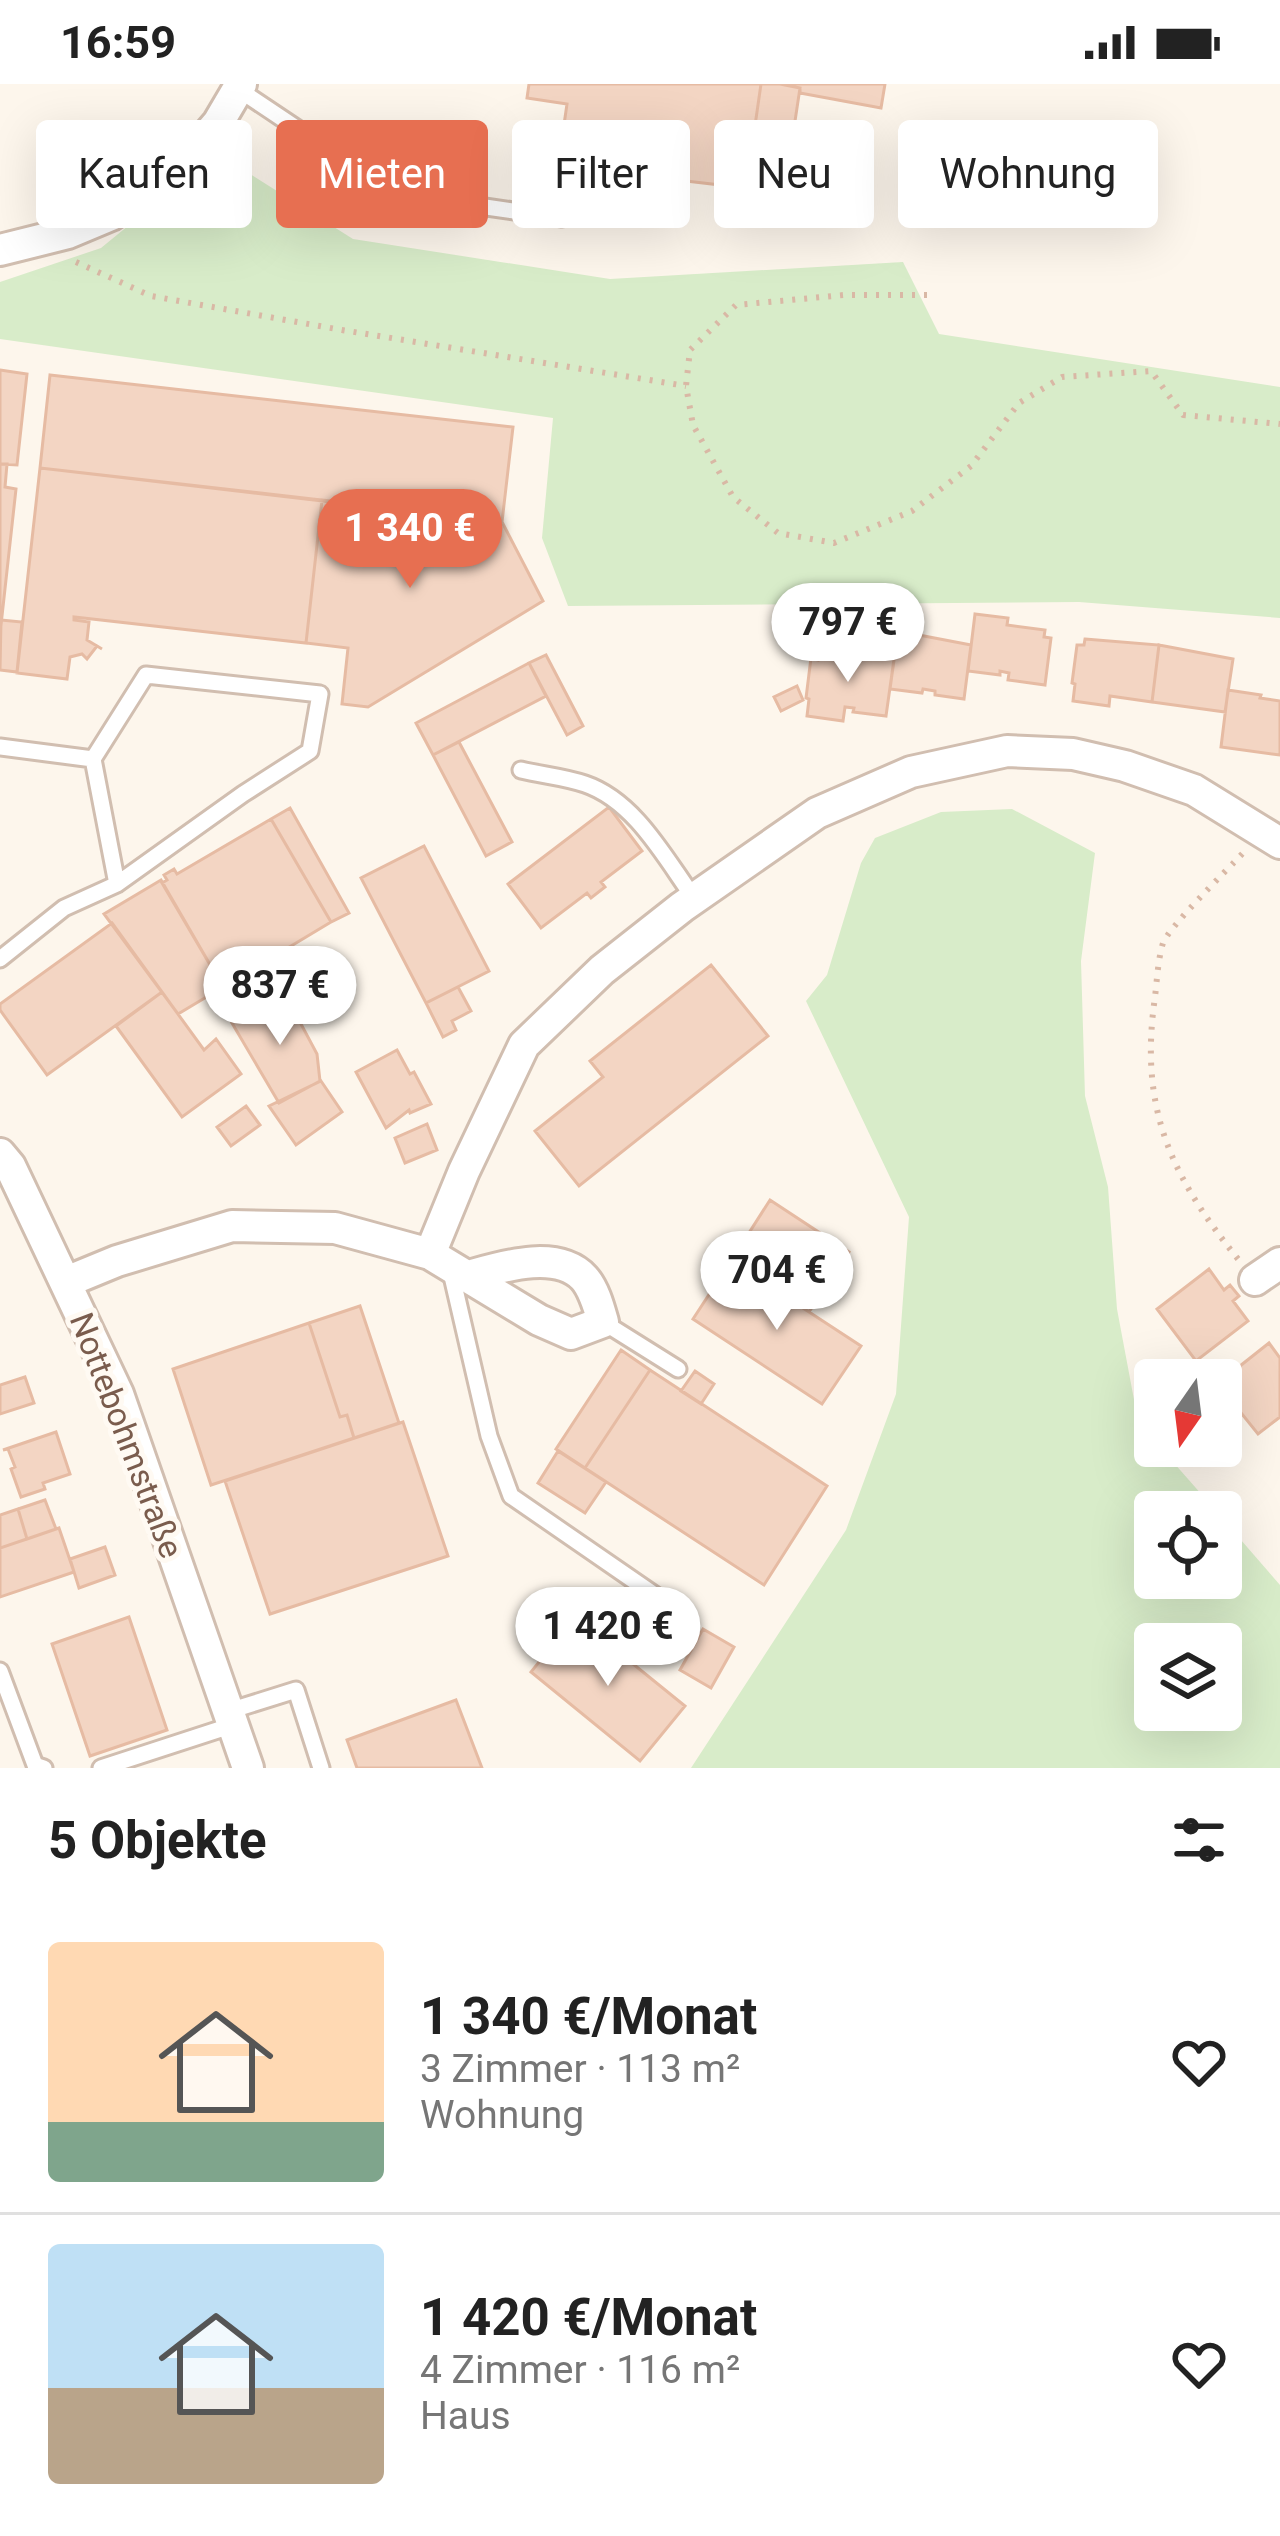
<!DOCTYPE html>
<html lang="de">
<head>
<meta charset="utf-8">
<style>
	body { margin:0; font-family:Roboto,sans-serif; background:#f6f6f6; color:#222; height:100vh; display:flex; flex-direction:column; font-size:45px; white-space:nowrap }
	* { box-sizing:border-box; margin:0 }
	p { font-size:39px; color:#767676 }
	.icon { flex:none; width:66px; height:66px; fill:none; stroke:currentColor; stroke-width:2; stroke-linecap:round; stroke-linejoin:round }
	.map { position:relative; height:1684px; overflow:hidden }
	.drawer { display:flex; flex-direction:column; background:#fff; flex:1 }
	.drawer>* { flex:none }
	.banner { position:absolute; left:36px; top:36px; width:1209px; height:108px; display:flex; gap:24px }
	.needle { width:78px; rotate:194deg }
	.controls { position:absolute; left:1134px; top:1275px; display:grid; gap:24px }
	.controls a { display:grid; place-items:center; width:108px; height:108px; border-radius:12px; background:#fff; box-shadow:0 12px 48px #0002; font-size:60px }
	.price { position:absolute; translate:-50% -102px; padding:0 27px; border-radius:42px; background:#fff; color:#222; font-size:39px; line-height:78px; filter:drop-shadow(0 3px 6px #0008) }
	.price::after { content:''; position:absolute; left:50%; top:72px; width:36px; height:27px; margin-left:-18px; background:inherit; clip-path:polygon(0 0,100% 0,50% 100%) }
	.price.active { background:#e76f51; color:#fff }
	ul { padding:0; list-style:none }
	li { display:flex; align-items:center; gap:36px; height:300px; padding:0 48px }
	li+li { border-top:3px solid #e0e0e0 }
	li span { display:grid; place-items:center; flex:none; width:336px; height:240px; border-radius:12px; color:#555 }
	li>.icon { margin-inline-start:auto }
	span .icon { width:144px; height:144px; fill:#fffc; stroke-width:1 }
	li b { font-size:51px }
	h2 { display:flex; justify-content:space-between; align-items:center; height:144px; padding:0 48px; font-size:51px }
	.pill { padding:0 42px; border-radius:12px; background:#fff; box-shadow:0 12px 48px #0002; font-size:42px; line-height:108px }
	.pill.active { background:#e76f51; color:#fff }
	.status { display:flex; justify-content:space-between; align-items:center; height:84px; padding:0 60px; background:#fff; direction:ltr }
	.status svg { height:33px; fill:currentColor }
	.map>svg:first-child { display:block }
	.green { fill:#d8ecc9; fill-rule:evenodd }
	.building { fill:#f3d5c3; stroke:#e6bba3; stroke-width:3 }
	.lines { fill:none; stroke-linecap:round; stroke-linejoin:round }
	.lane-casing { stroke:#d1beb0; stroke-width:21 }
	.street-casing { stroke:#d1beb0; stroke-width:36 }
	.path { stroke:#d9b8a5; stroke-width:6; stroke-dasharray:3 9; stroke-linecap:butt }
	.lane { stroke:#fff; stroke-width:15 }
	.street { stroke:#fff; stroke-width:30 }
	.labels { text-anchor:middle; stroke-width:10; stroke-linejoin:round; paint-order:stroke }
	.street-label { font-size:33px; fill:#7a5c4d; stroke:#fffaf3 }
</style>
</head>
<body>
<div class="status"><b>16:59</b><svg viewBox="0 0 49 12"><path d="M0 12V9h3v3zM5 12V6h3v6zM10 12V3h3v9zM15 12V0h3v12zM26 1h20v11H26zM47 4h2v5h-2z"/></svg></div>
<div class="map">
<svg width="1280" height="1684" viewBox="0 0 1280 1684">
	<rect width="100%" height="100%" fill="#fdf6ec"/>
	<!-- green -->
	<path class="green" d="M 217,69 L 353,155 L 610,195 L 903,178 L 939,250 L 1280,303 L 1280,534 L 1079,518 L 568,522 L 542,454 L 553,334 L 0,255 L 0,198 L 101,164 Z
		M 1012,725 L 1095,769 L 1081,877 L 1085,1012 L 1108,1103 L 1117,1225 L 1138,1337 L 1155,1357 L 1155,1362 L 1159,1362 L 1217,1428 L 1155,1428 L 1155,1494 L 1221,1494 L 1221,1433 L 1280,1501 L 1280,1684 L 691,1684 L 846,1446 L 896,1310 L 909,1133 L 806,917 L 827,891 L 861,779 L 875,754 L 941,728 ZM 1155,1560 L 1221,1560 L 1221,1626 L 1155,1626 Z"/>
	<!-- building -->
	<path class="building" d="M 529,0 L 761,0 L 746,104 L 558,82 L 567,20 L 527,14 Z
		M 761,0 L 780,0 L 800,4 L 784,110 L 746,104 Z
		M 780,0 L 885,0 L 881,24 L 800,9 L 800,4 Z
		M 0,286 L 27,290 L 17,381 L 0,380 Z
		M 50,291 L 513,343 L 502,438 L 40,384 Z
		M 0,380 L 7,380 L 5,403 L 16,405 L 0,550 Z
		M 40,384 L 322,416 L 306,559 L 74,533 L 74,536 L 89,538 L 87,556 L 102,565 L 97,562 L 87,575 L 82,570 L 70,573 L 67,595 L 17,589 Z
		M 322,416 L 501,436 L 543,517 L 368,623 L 342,620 L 348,564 L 306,559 Z
		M 975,530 L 1008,534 L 1007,541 L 1045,546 L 1044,553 L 1051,554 L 1045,601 L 1008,596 L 1009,589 L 1000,587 L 1000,591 L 968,587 Z
		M 1,536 L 22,538 L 17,588 L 0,586 Z
		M 898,547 L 971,561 L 964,615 L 935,611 L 935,607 L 923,605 L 922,609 L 890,605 Z
		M 1085,555 L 1159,561 L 1152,618 L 1110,612 L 1109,622 L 1073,617 L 1075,600 L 1072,599 L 1077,561 L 1084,561 Z
		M 1159,561 L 1233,575 L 1225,628 L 1152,618 Z
		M 819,568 L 894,575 L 886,632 L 853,628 L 854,624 L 845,623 L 843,637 L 807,632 L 809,615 L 806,614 L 811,574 L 818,576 Z
		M 546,571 L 583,642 L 567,651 L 529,579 Z
		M 529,579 L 546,612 L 433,671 L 416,639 Z
		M 797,602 L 803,616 L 781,627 L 774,613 Z
		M 1228,606 L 1261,611 L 1260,614 L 1280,617 L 1280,671 L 1221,663 Z
		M 459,658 L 512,758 L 486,772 L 433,671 Z
		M 609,723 L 642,767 L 601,798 L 605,803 L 591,814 L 587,809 L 541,844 L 508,800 Z
		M 290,724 L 349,829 L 331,838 L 271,735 Z
		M 271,735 L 331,838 L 223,903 L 162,799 L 167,796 L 164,791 L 174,785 L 177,790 Z
		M 424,762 L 489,887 L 426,919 L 361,794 Z
		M 161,796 L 223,903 L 178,930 L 104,830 Z
		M 112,839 L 162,908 L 47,991 L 0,926 L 0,920 Z
		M 711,881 L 768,952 L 579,1102 L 535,1047 L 603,993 L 590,977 Z
		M 458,903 L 471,927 L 452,937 L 456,946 L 443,953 L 426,919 Z
		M 162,908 L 204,966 L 216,955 L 241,990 L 182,1033 L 116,942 Z
		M 285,910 L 317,970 L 320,997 L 279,1019 L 232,939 Z
		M 397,966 L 410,990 L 414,988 L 431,1020 L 410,1029 L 409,1026 L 386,1044 L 356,988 Z
		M 321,997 L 342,1028 L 296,1061 L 269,1022 Z
		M 246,1022 L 260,1041 L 231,1062 L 217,1043 Z
		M 427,1040 L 437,1066 L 405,1079 L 395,1054 Z
		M 770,1116 L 849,1168 L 809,1228 L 731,1177 Z
		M 731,1177 L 861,1262 L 822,1320 L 693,1235 Z
		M 1209,1185 L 1224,1206 L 1230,1201 L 1239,1212 L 1233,1217 L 1248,1237 L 1196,1277 L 1157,1225 Z
		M 360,1222 L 399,1339 L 354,1354 L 347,1331 L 340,1333 L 309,1239 Z
		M 309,1239 L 340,1333 L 347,1331 L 354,1354 L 211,1401 L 173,1285 Z
		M 1269,1259 L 1280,1274 L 1280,1333 L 1258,1350 L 1221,1304 L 1221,1297 Z
		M 621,1266 L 650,1286 L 585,1384 L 556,1365 Z
		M 650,1286 L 827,1402 L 764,1501 L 585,1384 Z
		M 695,1287 L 714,1300 L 701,1320 L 681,1307 Z
		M 25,1293 L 34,1319 L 0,1330 L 0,1301 Z
		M 403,1338 L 448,1472 L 270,1530 L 225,1397 Z
		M 56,1348 L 70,1390 L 43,1399 L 45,1405 L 21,1413 L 11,1385 L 15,1383 L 8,1365 L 3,1366 Z
		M 558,1367 L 606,1398 L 585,1429 L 538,1399 Z
		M 45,1416 L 56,1445 L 27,1455 L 18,1425 Z
		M 18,1425 L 27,1455 L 0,1464 L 0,1431 Z
		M 59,1444 L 74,1488 L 0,1513 L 0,1464 Z
		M 105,1463 L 115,1491 L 79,1504 L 70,1475 Z
		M 129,1533 L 167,1646 L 90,1672 L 52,1560 Z
		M 575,1533 L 685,1622 L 640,1677 L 531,1588 Z
		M 703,1545 L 734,1563 L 711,1604 L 680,1586 Z
		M 456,1616 L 482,1684 L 357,1684 L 347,1656 Z"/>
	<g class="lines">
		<!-- lane casing -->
		<g class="lane-casing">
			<path id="lane" d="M 238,5 L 374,96 L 444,117 L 562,134
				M 0,663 L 93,675
				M 521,686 C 542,691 565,693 585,700 C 635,717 665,774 694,814
				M 0,875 L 64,824 L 117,800 L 243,710 L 310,667 L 320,610 L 146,591 L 93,675 L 117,800
				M 451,1188 L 489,1352 L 511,1412 L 675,1525
				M 603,1238 L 678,1285
				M 0,1587 L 35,1681 L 44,1684
				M 229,1627 L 296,1606 L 321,1684
				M 101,1684 L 233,1641"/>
		</g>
		<!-- street casing -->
		<g class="street-casing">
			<path id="street" d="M 0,166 L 68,149 L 111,131 L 177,87 L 218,39 L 241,0
				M 0,1070 L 10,1082 L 118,1310 L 248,1684
				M 430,1170 L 464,1087 L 524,961 L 602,886 L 682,823 L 817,729 L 911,688 L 1007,667 L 1073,670 L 1125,682 L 1194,706 L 1280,759
				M 1255,1196 L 1280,1179
				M 66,1198 L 117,1177 L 232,1142 L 335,1144 L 430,1170 L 539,1236 L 571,1250 L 603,1238 C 599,1224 594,1205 584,1194 C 556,1164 498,1184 465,1193"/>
		</g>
		<!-- path -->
		<path class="path" d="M 76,178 L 151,212 L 342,246 L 686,302
			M 927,211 L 844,211 L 736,221 L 690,266 L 686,302 L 693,341 L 733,413 L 778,449 L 834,459 L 912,427 L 971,382 L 1019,319 L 1062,293 L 1151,287 L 1183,331 L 1280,340
			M 1238,1175 C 1170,1091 1139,1023 1155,913 C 1157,896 1158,875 1163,859 C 1169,843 1227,786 1243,769"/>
		<!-- lane -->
		<use href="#lane" class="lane"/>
		<!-- street -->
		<use href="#street" class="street"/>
	</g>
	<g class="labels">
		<!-- street labels -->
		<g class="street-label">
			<text transform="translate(127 1351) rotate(69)" y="12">Nottebohmstraße</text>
		</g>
	</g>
</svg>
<div class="controls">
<a><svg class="needle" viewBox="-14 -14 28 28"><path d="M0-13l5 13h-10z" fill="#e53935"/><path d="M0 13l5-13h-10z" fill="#767676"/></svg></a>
<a><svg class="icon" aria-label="locate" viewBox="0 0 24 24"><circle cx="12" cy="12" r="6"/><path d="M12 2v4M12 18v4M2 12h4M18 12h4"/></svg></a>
<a><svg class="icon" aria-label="layers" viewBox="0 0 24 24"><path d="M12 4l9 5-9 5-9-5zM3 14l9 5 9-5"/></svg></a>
</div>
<b class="price active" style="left:410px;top:507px">1 340 €</b>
<b class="price" style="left:848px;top:601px">797 €</b>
<b class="price" style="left:280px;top:964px">837 €</b>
<b class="price" style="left:777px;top:1249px">704 €</b>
<b class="price" style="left:608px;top:1605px">1 420 €</b>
<div class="banner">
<a class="pill">Kaufen</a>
<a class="pill active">Mieten</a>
<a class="pill">Filter</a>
<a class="pill">Neu</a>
<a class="pill">Wohnung</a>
</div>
</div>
<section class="drawer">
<h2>5 Objekte<svg class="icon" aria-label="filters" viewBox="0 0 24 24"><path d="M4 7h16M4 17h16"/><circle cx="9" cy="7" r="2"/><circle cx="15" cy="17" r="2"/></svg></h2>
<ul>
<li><span style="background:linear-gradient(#ffd9b3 75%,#7fa58c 0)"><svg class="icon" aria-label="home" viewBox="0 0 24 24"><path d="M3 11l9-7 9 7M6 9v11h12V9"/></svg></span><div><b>1 340 €/Monat</b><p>3 Zimmer · 113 m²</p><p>Wohnung</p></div><svg class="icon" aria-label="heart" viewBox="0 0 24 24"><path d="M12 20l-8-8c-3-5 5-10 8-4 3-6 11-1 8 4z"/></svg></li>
<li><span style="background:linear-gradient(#bfe0f5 60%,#b9a48a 0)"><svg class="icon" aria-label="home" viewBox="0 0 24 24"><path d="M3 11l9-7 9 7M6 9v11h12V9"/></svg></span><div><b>1 420 €/Monat</b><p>4 Zimmer · 116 m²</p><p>Haus</p></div><svg class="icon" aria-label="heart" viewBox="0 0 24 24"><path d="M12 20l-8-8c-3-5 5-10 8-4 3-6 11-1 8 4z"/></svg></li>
</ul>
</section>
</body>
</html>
